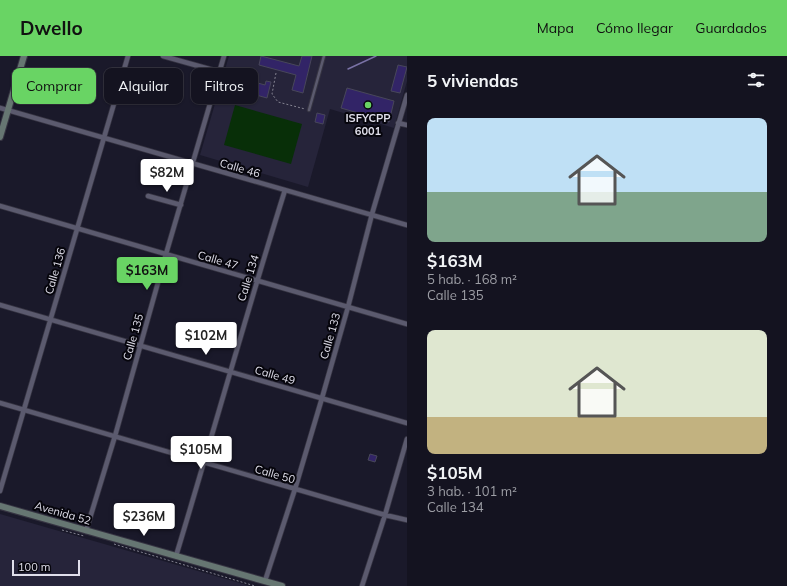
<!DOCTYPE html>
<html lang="es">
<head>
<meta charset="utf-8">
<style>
	body { margin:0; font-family:Mulish,sans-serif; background:#21202d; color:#f1f3f6; height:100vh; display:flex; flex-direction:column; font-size:15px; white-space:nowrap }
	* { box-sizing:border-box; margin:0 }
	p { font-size:13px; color:#9d9ea5 }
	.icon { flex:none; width:22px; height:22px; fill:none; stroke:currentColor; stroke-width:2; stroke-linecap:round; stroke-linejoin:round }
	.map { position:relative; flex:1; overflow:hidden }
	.panel { display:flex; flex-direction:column; background:#141320; width:380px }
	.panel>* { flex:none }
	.top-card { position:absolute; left:12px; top:12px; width:335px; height:36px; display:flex; gap:8px }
	.scale { position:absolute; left:12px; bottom:10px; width:68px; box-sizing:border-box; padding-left:4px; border:2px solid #e0dfeb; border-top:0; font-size:11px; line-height:14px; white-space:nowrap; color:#e0dfeb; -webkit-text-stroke:3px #06050c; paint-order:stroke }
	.price { position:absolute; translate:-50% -34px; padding:0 9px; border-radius:4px; background:#fff; color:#222; font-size:13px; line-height:26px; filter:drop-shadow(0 1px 2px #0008) }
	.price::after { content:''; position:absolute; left:50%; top:24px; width:12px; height:9px; margin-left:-6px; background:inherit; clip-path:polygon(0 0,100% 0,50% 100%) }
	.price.current { background:#69d464; color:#111 }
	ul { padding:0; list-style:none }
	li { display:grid; align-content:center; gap:8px; height:212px; padding:0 20px }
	li span { display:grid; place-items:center; height:124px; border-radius:8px; color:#555 }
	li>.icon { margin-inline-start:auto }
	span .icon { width:72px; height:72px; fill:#fffc; stroke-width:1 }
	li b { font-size:17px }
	h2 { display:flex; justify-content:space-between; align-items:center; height:48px; padding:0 20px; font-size:17px }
	.pill { padding:0 14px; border-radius:8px; background:#141320; box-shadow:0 1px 3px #0004,0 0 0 1px #33323e; font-size:14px; line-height:36px }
	.pill.current { background:#69d464; color:#111 }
	header { display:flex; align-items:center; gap:24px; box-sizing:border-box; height:56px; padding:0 20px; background:#69d464; color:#111 }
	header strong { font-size:19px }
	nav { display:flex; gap:22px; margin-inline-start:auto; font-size:14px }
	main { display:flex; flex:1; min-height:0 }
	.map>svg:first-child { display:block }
	.built { fill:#26243a }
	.green { fill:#082f08 }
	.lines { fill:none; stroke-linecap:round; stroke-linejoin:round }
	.stream { stroke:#7a72a6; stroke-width:1.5 }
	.building { fill:#322467; stroke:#48475a }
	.lane-casing { stroke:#363442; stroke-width:4.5 }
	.street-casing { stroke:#363442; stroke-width:6 }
	.secondary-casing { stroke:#363442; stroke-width:8 }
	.path { stroke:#848391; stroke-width:1; stroke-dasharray:2 2; stroke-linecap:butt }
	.lane { stroke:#5b5a6e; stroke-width:2.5 }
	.street { stroke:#5b5a6e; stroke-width:4.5 }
	.secondary { stroke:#667672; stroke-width:6 }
	.poi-dot { fill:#69d464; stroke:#06050c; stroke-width:1.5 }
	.labels { text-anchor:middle; stroke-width:4; stroke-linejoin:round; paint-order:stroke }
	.poi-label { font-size:11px; font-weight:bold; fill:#e0dfeb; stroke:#06050c }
	.street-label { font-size:11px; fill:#e0dfeb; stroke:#06050c }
</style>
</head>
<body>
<header>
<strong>Dwello</strong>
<nav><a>Mapa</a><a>Cómo llegar</a><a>Guardados</a></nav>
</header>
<main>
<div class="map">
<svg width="407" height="530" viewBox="0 0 407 530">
	<rect width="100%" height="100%" fill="#1a192a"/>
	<!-- built -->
	<path class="built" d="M 229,0 L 407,0 L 407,25 L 394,72 L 330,53 L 308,131 L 200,99 Z
		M 0,458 L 250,530 L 0,530 Z"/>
	<!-- green -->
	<path class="green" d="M 235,49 L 302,68 L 291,108 L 224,89 Z"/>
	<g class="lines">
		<!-- stream -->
		<path class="stream" d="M 348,13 L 376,0"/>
	</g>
	<!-- building -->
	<path class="building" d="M 261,0 L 299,10 L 302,0 L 312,0 L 303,37 L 292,34 L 296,19 L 259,9 Z
		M 398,9 L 407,11 L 400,37 L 391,35 Z
		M 242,19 L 248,21 L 247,24 L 265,29 L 266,25 L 271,26 L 267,42 L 238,34 Z
		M 347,32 L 394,45 L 389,66 L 341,52 Z
		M 317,57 L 325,59 L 323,68 L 315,66 Z
		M 370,398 L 377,400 L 375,406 L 368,404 Z"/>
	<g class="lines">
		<!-- lane casing -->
		<g class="lane-casing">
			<path id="lane" d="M 309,54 L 324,0"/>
		</g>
		<!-- street casing -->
		<g class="street-casing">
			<path id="street" d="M 163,0 L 220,16
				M 0,52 L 407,169
				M 398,67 L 407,69
				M 148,140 L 181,149
				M 0,150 L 407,268
				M 0,249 L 407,367
				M 0,347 L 385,459 L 407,464
				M 0,435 L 128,0
				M 86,475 L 115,380 L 166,198 L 224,0
				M 176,500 C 213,378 247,255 285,134
				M 265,525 L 295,433 L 322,342 L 348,251 L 372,158 L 407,39
				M 362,530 L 385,459 L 407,383"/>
		</g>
		<!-- secondary casing -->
		<g class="secondary-casing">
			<path id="secondary" d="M 0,81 L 24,0
				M 0,450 L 282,530"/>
		</g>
		<!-- path -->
		<path class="path" d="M 276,17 L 272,38 L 278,46 L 305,53
			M 62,474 L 84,480
			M 114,488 L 255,530"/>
		<!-- lane -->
		<use href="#lane" class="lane"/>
		<!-- street -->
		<use href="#street" class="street"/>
		<!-- secondary -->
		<use href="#secondary" class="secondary"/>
	</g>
	<!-- markers -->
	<circle class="poi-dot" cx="368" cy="49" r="4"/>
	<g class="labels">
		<!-- poi labels -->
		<g class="poi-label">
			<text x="368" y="66">ISFYCPP<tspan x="368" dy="13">6001</tspan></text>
		</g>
		<!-- street labels -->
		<g class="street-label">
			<text transform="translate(240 112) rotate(16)" y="4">Calle 46</text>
			<text transform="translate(218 204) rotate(16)" y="4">Calle 47</text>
			<text transform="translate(55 215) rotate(-74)" y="4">Calle 136</text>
			<text transform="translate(248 222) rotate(-73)" y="4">Calle 134</text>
			<text transform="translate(330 280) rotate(-74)" y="4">Calle 133</text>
			<text transform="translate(133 281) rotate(-74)" y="4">Calle 135</text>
			<text transform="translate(275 319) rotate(16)" y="4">Calle 49</text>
			<text transform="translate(275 418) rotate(16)" y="4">Calle 50</text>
			<text transform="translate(63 457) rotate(16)" y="4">Avenida 52</text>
		</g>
	</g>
</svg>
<div class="scale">100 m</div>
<b class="price" style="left:167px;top:137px">$82M</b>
<b class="price current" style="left:147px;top:235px">$163M</b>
<b class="price" style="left:206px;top:300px">$102M</b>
<b class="price" style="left:201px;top:414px">$105M</b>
<b class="price" style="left:144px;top:481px">$236M</b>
<div class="top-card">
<a class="pill current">Comprar</a>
<a class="pill">Alquilar</a>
<a class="pill">Filtros</a>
</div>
</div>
<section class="panel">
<h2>5 viviendas<svg class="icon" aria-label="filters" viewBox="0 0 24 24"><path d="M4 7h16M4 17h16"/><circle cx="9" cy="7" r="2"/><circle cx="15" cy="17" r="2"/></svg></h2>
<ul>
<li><span style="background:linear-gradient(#bfe0f5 60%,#7fa58c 0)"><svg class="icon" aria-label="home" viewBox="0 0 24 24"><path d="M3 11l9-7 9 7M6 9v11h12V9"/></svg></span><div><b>$163M</b><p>5 hab. · 168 m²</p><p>Calle 135</p></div></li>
<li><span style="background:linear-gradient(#dfe7d0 70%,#c2b280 0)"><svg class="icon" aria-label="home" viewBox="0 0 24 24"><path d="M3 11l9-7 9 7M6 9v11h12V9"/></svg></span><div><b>$105M</b><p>3 hab. · 101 m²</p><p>Calle 134</p></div></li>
</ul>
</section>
</main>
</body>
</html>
